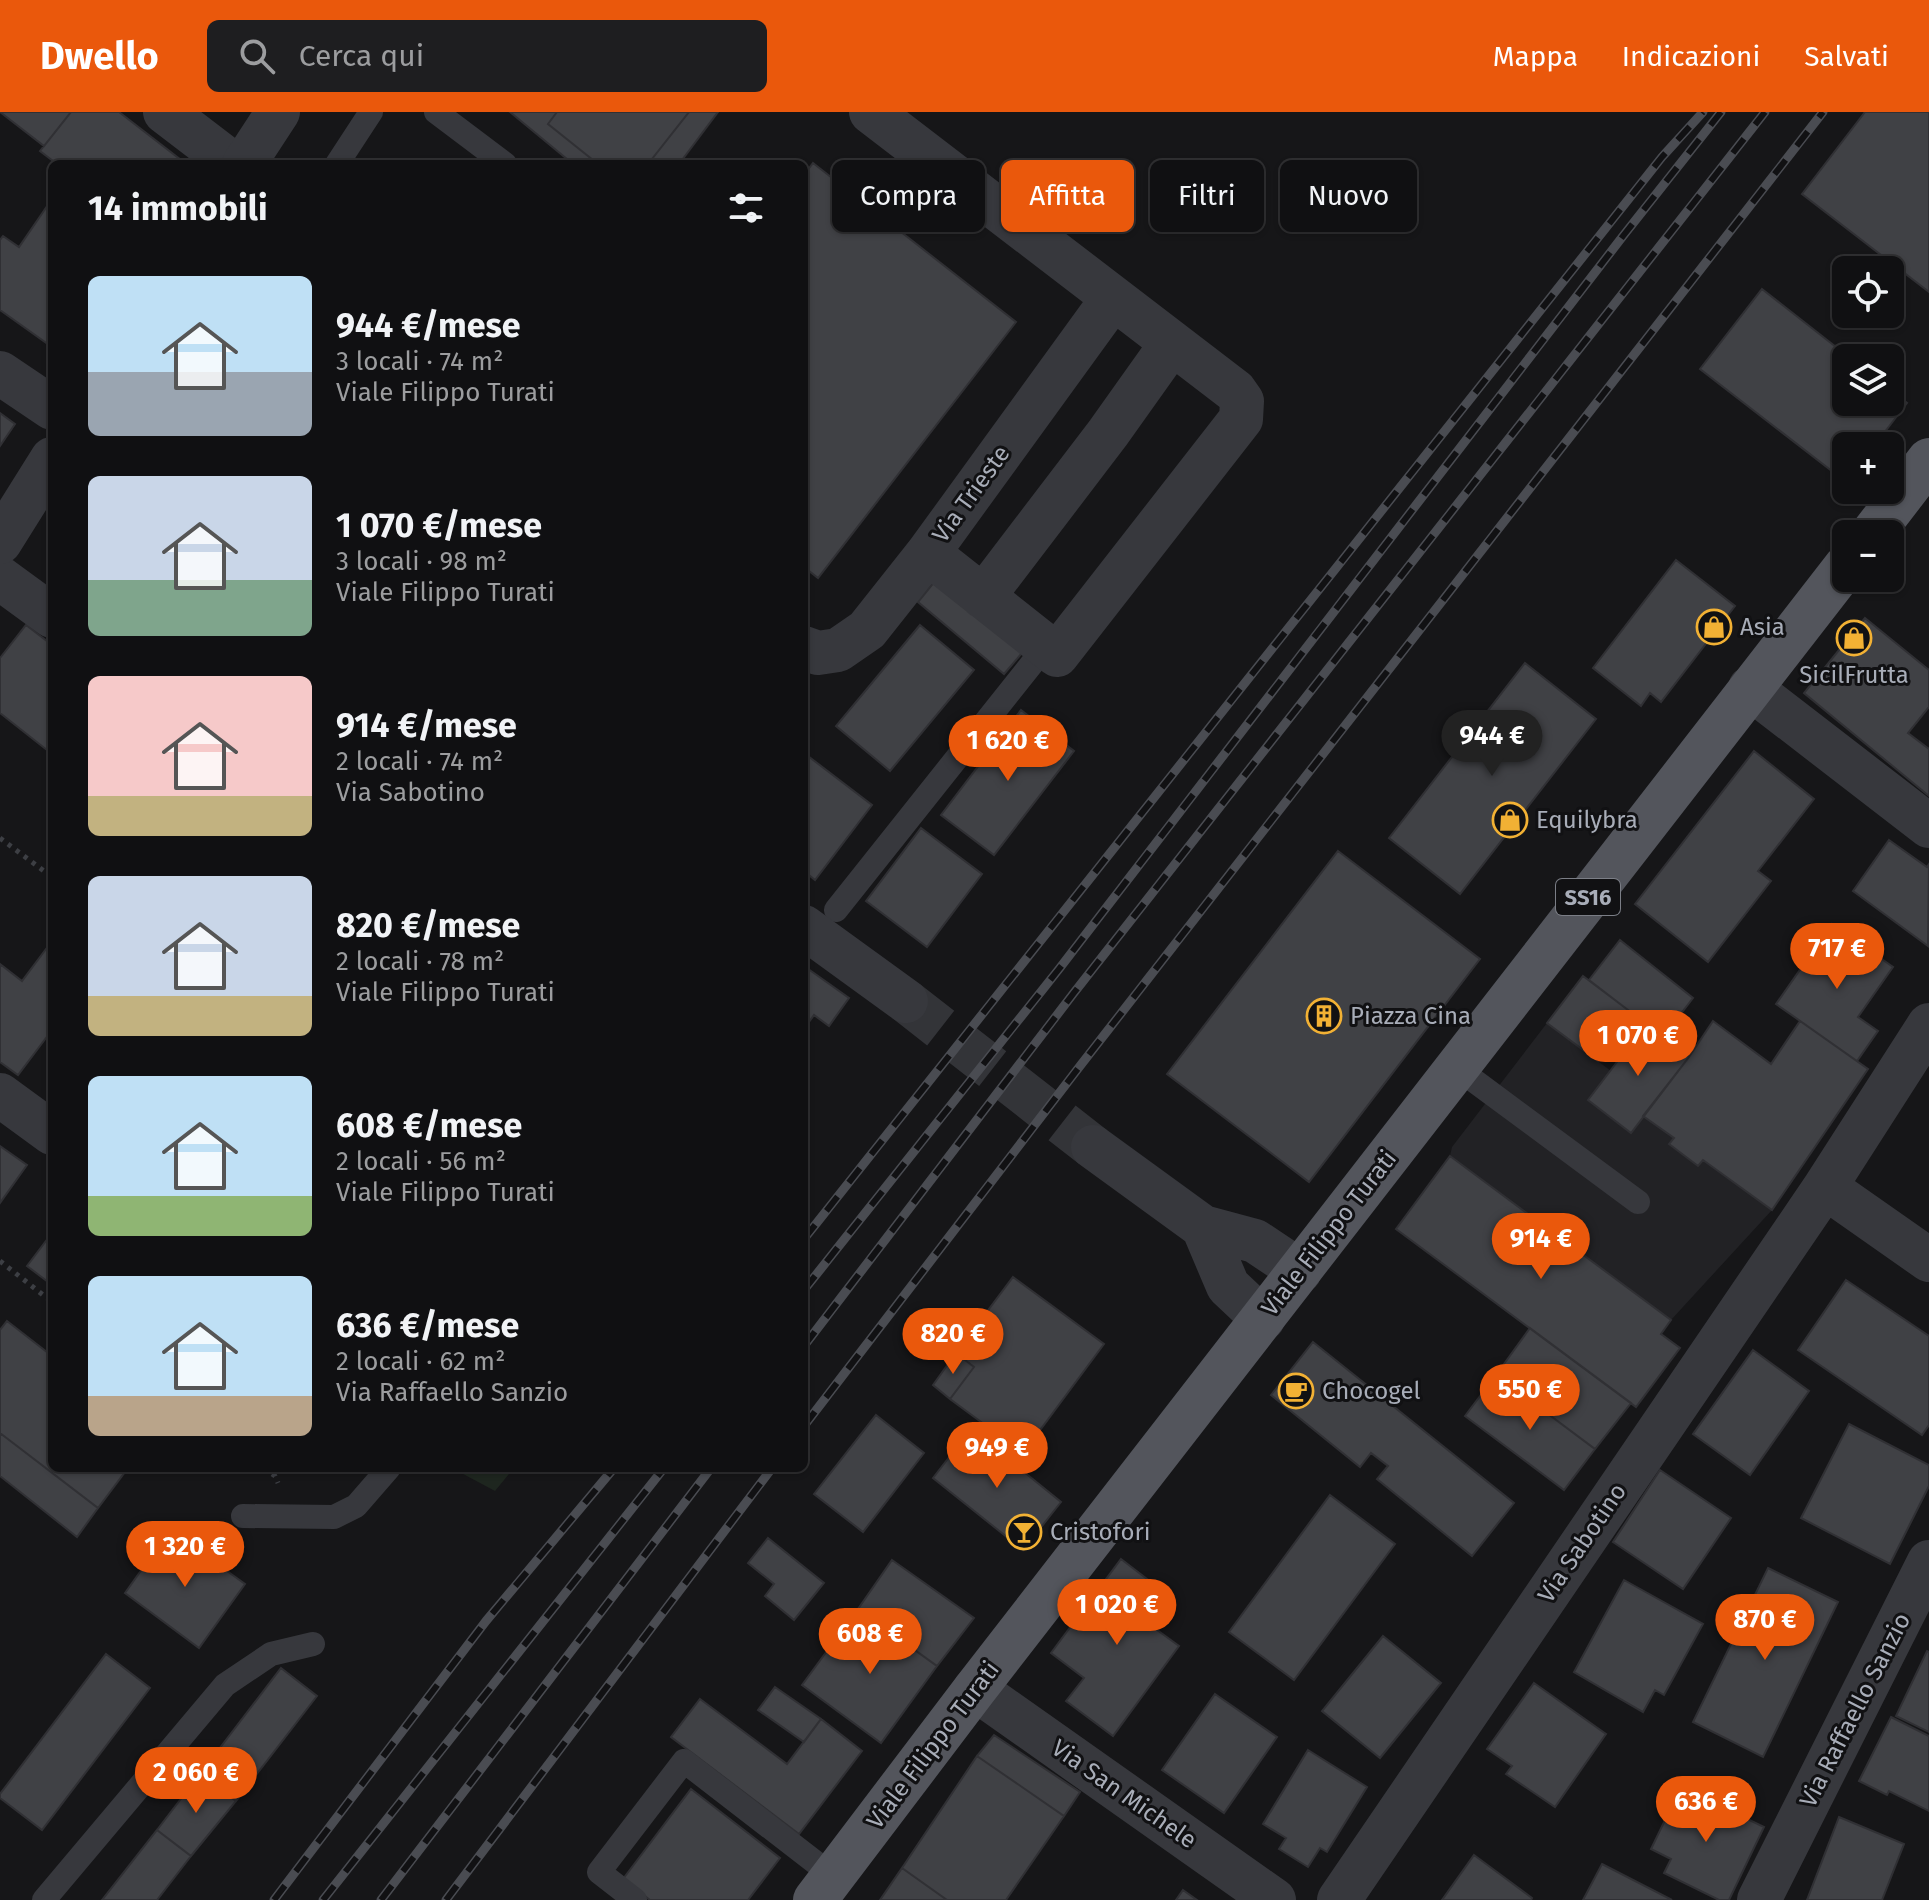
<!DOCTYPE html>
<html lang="it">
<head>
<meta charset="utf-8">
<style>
	body { margin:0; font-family:"Fira Sans",sans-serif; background:#1e1e20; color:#f1f3f6; height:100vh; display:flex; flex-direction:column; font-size:30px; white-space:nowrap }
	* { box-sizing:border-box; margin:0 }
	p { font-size:26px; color:#9c9d9f }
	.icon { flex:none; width:44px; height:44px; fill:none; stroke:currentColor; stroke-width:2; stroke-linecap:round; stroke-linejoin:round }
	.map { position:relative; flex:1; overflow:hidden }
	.sheet { position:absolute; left:48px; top:48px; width:760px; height:1312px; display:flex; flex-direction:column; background:#101012; border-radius:12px; box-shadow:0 2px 6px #0004,0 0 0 2px #303032 }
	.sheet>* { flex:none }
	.guide { position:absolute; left:832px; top:48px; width:760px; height:72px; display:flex; gap:16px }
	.buttons { position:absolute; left:1832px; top:144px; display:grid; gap:16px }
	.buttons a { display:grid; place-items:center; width:72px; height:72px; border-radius:12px; background:#101012; box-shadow:0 2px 6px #0004,0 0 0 2px #303032; font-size:40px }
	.price { position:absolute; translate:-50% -68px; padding:0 18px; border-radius:28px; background:#ea580c; color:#fff; font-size:26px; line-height:52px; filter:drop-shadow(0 2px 4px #0008) }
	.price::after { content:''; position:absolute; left:50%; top:48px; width:24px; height:18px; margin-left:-12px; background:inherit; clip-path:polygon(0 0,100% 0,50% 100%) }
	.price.on { background:#222; color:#fff }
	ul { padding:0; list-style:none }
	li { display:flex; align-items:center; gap:24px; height:200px; padding:0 40px }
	li span { display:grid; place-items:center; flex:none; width:224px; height:160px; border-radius:12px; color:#555 }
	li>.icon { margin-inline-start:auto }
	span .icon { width:96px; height:96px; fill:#fffc; stroke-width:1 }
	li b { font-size:34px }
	h2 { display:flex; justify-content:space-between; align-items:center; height:96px; padding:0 40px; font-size:34px }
	.tag { padding:0 28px; border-radius:12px; background:#101012; box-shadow:0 2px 6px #0004,0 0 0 2px #303032; font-size:28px; line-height:72px }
	.tag.on { background:#ea580c; color:#fff }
	header { display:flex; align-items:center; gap:48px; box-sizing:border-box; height:112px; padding:0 40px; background:#ea580c; color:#fff }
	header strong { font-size:38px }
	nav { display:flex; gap:44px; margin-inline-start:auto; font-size:28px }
	.search { width:560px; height:72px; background:#1e1e20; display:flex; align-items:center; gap:20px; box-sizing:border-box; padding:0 28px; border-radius:12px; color:#9c9d9f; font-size:30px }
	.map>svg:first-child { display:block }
	.built { fill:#222225 }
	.green { fill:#1e261f }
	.building { fill:#404145; stroke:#303034; stroke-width:2 }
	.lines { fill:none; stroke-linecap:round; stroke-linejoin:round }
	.minor-tunnel { stroke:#333438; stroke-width:44; stroke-dasharray:44 22; stroke-linecap:butt }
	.path { stroke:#3d3f44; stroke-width:5; stroke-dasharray:4 6; stroke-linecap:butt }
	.service { stroke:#37383d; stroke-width:24 }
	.minor { stroke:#37383d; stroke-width:44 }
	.tertiary { stroke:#37383d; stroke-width:44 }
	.primary { stroke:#53555c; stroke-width:44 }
	.rail-casing { stroke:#4a4c52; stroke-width:9 }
	.rail { stroke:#111113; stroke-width:6; stroke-dasharray:18; stroke-linecap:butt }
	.labels { text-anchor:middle; stroke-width:6; stroke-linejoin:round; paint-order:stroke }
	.shield { fill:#111113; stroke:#7b7e86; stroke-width:2 }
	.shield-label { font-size:22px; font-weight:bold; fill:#a8adb8 }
	.street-label { font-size:24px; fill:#a8adb8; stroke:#111113 }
	.poi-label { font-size:24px; fill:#a8adb8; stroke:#111113; text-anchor:start }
</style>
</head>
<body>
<header>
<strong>Dwello</strong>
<div class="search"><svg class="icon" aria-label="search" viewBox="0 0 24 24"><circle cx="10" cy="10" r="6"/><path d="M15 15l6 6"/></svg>Cerca qui</div>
<nav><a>Mappa</a><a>Indicazioni</a><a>Salvati</a></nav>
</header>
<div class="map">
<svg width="1929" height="1788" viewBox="0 0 1929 1788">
	<rect width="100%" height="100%" fill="#161618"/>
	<!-- built -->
	<path class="built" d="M 1547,911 L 1611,959 L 1588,988 L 1630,1021 L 1643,1004 L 1674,1026 L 1669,1033 L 1698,1054 L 1703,1048 L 1772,1098 L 1671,1208 L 1450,1044 L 1452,1035 Z"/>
	<!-- green -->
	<path class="green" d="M 452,1356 L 514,1356 L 495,1379 Z"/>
	<!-- building -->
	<path class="building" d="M 0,0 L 71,0 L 44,34 Z
		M 71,0 L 119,0 L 181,48 L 178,52 L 57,52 L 40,39 Z
		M 510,0 L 718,0 L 679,52 L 573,52 Z
		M 557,0 L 689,0 L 648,52 L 598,52 L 548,12 Z
		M 1865,0 L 1929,0 L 1929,180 L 1802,82 Z
		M 813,51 L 1016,210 L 818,466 L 804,455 L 804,63 Z
		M 52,87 L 52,235 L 0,198 L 0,128 L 3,124 L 19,135 Z
		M 1762,177 L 1850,246 L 1846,246 L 1846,290 L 1890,290 L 1890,277 L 1907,291 L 1874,334 L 1846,334 L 1846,370 L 1700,257 Z
		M 0,301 L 15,312 L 0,334 Z
		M 1676,448 L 1735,494 L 1661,590 L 1650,581 L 1641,594 L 1593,556 Z
		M 935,469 L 1022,541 L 1004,562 L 918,490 Z
		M 1865,506 L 1929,558 L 1929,595 L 1908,621 L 1929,637 L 1929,684 L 1804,581 Z
		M 26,513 L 52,533 L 52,642 L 0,601 L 0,546 Z
		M 920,513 L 974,558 L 890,659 L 836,614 Z
		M 1525,551 L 1596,607 L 1460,782 L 1389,726 Z
		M 1021,598 L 1074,639 L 994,743 L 941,703 Z
		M 1754,639 L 1814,687 L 1758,759 L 1771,769 L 1708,850 L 1635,792 Z
		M 804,641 L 872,693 L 815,768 L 804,759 Z
		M 921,716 L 982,762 L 927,835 L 866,789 Z
		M 1889,728 L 1927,755 L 1929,752 L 1928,834 L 1853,779 Z
		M 1338,739 L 1480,847 L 1309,1070 L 1167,962 Z
		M 1832,812 L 1893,855 L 1858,905 L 1878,919 L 1857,949 L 1776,892 Z
		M 1620,828 L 1693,886 L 1663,925 L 1589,868 Z
		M 52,829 L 52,918 L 18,963 L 0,950 L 0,852 L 22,869 Z
		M 804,854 L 849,886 L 829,914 L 814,903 L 804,917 Z
		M 1583,864 L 1632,901 L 1598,949 L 1547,911 Z
		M 1713,909 L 1771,952 L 1800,909 L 1868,957 L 1772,1098 L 1703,1048 L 1698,1054 L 1669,1032 L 1674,1026 L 1643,1004 L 1689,945 Z
		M 1646,912 L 1689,945 L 1631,1021 L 1588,988 Z
		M 0,1034 L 27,1053 L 0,1091 Z
		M 1450,1044 L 1671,1208 L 1661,1222 L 1680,1236 L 1636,1295 L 1396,1117 Z
		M 52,1121 L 52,1173 L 27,1154 Z
		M 1013,1165 L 1104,1232 L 1023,1341 L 950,1287 L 974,1255 L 956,1241 Z
		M 1846,1168 L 1929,1224 L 1929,1313 L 1922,1323 L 1798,1238 Z
		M 7,1209 L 52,1244 L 52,1356 L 128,1356 L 98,1396 L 0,1321 L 0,1218 Z
		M 1530,1216 L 1631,1291 L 1595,1337 L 1496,1263 Z
		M 1313,1230 L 1514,1391 L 1472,1444 L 1377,1367 L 1388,1354 L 1371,1341 L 1360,1355 L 1271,1283 Z
		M 1753,1238 L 1809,1279 L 1750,1363 L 1693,1322 Z
		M 956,1241 L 974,1255 L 950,1287 L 933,1273 Z
		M 1496,1263 L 1595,1337 L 1564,1378 L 1465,1304 Z
		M 876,1303 L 924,1341 L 863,1420 L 814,1382 Z
		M 1849,1312 L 1929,1353 L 1929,1374 L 1890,1452 L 1801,1406 Z
		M 971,1317 L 1061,1390 L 1023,1438 L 933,1366 Z
		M 0,1321 L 98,1396 L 77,1425 L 0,1364 Z
		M 1660,1358 L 1731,1406 L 1683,1477 L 1613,1430 Z
		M 1330,1383 L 1395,1432 L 1294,1568 L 1229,1520 Z
		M 170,1418 L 245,1472 L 199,1536 L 125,1481 Z
		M 768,1426 L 824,1471 L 794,1508 L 765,1484 L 774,1472 L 748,1451 Z
		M 1121,1447 L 1173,1487 L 1153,1515 L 1179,1534 L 1113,1624 L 1066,1589 L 1084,1566 L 1051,1541 Z
		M 892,1448 L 974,1506 L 937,1554 L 858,1497 Z
		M 1768,1456 L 1838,1490 L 1763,1645 L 1693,1610 Z
		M 1624,1468 L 1703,1512 L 1664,1583 L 1655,1578 L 1643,1600 L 1574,1560 Z
		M 858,1497 L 937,1554 L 881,1631 L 802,1573 Z
		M 1383,1524 L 1441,1571 L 1380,1646 L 1322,1599 Z
		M 1927,1539 L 1929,1540 L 1929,1620 L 1896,1604 Z
		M 106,1542 L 150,1576 L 42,1718 L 0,1686 L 0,1682 Z
		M 281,1556 L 317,1584 L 236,1689 L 200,1662 Z
		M 1534,1571 L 1606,1622 L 1555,1695 L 1506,1662 L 1512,1654 L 1487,1637 Z
		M 775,1575 L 821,1607 L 804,1630 L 758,1598 Z
		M 1215,1582 L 1277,1625 L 1224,1701 L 1162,1658 Z
		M 700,1587 L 787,1652 L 821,1607 L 862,1639 L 799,1722 L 671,1625 Z
		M 1891,1605 L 1929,1624 L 1929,1699 L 1889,1679 L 1887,1683 L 1859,1669 Z
		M 994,1623 L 1080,1680 L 1064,1704 L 977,1644 Z
		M 1308,1638 L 1367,1675 L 1327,1740 L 1320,1736 L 1308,1755 L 1279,1737 L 1286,1726 L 1263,1712 Z
		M 977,1644 L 1064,1704 L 1006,1788 L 947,1788 L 902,1756 Z
		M 200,1662 L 236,1689 L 191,1744 L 157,1718 Z
		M 1681,1675 L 1764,1715 L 1729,1788 L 1719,1788 L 1664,1761 L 1671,1747 L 1651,1737 Z
		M 691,1677 L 780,1746 L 748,1788 L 650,1788 L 623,1767 Z
		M 1839,1705 L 1904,1732 L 1882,1788 L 1807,1788 Z
		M 157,1718 L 191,1744 L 157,1788 L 102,1788 Z
		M 1474,1743 L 1532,1786 L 1531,1788 L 1442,1788 Z
		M 1602,1752 L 1672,1788 L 1583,1788 Z
		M 902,1756 L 947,1788 L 880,1788 Z
		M 1183,1778 L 1197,1788 L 1176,1788 Z"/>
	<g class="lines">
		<!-- minor-tunnel -->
		<path class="minor-tunnel" d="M 906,889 L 1093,1035"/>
		<!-- path -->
		<path class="path" d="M 0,726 L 52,765
			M 0,1149 L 52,1190
			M 264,1356 L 275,1364 L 278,1371"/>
		<!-- service -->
		<path class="service" d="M 436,0 L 505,52
			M 337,52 L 371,0
			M 836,798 L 1046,534
			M 1457,956 L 1638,1090
			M 243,1404 L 334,1405 L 356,1394 L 389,1356
			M 44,1788 L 225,1573 L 271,1542 L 313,1532
			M 635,1788 L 599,1760 L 684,1649 L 833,1764"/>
		<!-- minor -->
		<path class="minor" d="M 165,0 L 233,52
			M 871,0 L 1235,279 L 1242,289 L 1241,307 L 1057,543 L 928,441
			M 0,261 L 52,296
			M 0,466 L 52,504
			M 983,485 L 1108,321 L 1172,231
			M 804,536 L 818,541 L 838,538 L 867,518 L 928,441 L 1113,186
			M 1750,576 L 1929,714
			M 804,815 L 906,889
			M 0,983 L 52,1021
			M 1093,1035 L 1203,1115 L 1255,1129 L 1300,1159
			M 1825,1075 L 1929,1148
			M 1203,1115 L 1228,1174 L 1263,1207
			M 975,1577 L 1274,1788
			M 1339,1788 L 1825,1075 L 1929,913
			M 1759,1788 L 1929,1450"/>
		<!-- tertiary -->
		<path class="tertiary" d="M 244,52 L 278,0
			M 0,430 L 52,347"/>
		<!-- primary -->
		<path class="primary" d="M 1872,422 L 1929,348
			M 815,1788 L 975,1577 L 1846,454"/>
		<!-- rail casing -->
		<g class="rail-casing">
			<path id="rail" d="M 804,1127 L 1662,45 L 1703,0
				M 804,1178 L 1059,857 L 1623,124 L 1721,0
				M 804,1234 L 1073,882 L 1765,0
				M 804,1314 L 1080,954 L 1823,0
				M 274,1788 L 486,1509 L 614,1356
				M 323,1788 L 664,1356
				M 381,1788 L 711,1356
				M 446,1788 L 772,1356"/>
		</g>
		<!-- rail -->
		<use href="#rail" class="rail"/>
	</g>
	<!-- icons -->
	<defs>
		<g id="shop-ring" transform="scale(1.8)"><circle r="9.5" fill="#111113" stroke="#f2b134" stroke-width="1.5"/><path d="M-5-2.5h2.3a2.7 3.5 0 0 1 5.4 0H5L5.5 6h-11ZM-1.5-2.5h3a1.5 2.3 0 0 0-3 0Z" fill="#f2b134"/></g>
		<g id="building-ring" transform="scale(1.8)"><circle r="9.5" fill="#111113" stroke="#f2b134" stroke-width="1.5"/><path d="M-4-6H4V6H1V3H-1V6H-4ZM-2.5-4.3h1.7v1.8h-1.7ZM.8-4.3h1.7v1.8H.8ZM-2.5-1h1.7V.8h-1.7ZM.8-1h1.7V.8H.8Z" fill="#f2b134"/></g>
		<g id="cafe-ring" transform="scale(1.8)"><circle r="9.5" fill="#111113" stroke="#f2b134" stroke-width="1.5"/><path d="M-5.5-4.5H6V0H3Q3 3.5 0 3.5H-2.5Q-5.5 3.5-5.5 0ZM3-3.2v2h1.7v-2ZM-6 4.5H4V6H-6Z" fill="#f2b134"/></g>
		<g id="bar-ring" transform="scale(1.8)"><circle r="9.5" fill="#111113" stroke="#f2b134" stroke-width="1.5"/><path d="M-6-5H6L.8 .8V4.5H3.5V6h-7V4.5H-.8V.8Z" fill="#f2b134"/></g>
	</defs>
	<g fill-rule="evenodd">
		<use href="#shop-ring" x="1714" y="515"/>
		<use href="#shop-ring" x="1854" y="526"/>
		<use href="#shop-ring" x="1510" y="708"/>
		<use href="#building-ring" x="1324" y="904"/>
		<use href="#cafe-ring" x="1296" y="1279"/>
		<use href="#bar-ring" x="1024" y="1420"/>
	</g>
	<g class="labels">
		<!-- shield labels -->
		<rect class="shield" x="1556" y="767" width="64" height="36" rx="6"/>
		<g class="shield-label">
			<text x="1588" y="793">SS16</text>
		</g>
		<!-- street labels -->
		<g class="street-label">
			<text transform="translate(971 382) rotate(-54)" y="8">Via Trieste</text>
			<text transform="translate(1329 1121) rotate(-52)" y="8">Viale Filippo Turati</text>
			<text transform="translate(1582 1431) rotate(-56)" y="8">Via Sabotino</text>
			<text transform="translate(1855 1598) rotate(-63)" y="8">Via Raffaello Sanzio</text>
			<text transform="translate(933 1633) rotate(-53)" y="8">Viale Filippo Turati</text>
			<text transform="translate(1124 1682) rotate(35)" y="8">Via San Michele</text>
		</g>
		<!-- poi labels -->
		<g class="poi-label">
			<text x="1740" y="523">Asia</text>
			<text x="1854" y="571" text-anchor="middle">SicilFrutta</text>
			<text x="1536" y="716">Equilybra</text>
			<text x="1350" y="912">Piazza Cina</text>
			<text x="1322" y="1287">Chocogel</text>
			<text x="1050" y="1428">Cristofori</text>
		</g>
	</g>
</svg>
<div class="buttons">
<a><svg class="icon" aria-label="locate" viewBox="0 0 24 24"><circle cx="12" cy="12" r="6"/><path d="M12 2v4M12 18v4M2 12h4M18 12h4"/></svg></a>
<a><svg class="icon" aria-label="layers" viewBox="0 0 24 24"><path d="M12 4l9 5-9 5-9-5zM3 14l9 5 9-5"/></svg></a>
<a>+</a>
<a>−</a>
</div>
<b class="price on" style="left:1492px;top:666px">944 €</b>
<b class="price" style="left:1008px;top:671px">1 620 €</b>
<b class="price" style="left:1837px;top:879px">717 €</b>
<b class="price" style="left:1638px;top:966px">1 070 €</b>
<b class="price" style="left:1541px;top:1169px">914 €</b>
<b class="price" style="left:953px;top:1264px">820 €</b>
<b class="price" style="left:1530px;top:1320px">550 €</b>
<b class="price" style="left:997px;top:1378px">949 €</b>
<b class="price" style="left:185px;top:1477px">1 320 €</b>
<b class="price" style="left:1117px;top:1535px">1 020 €</b>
<b class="price" style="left:1765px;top:1550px">870 €</b>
<b class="price" style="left:870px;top:1564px">608 €</b>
<b class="price" style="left:196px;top:1703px">2 060 €</b>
<b class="price" style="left:1706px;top:1732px">636 €</b>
<div class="guide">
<a class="tag">Compra</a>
<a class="tag on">Affitta</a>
<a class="tag">Filtri</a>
<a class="tag">Nuovo</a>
</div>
<section class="sheet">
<h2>14 immobili<svg class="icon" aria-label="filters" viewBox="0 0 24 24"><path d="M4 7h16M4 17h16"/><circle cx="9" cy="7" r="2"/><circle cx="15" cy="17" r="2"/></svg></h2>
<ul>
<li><span style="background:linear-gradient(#bfe0f5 60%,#9aa5b1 0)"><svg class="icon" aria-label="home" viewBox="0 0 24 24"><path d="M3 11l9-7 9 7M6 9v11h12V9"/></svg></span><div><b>944 €/mese</b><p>3 locali · 74 m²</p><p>Viale Filippo Turati</p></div></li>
<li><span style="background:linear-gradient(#c9d6e8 65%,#7fa58c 0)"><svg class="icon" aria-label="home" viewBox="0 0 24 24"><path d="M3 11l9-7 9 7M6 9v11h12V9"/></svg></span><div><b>1 070 €/mese</b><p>3 locali · 98 m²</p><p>Viale Filippo Turati</p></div></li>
<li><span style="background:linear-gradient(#f6c9c9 75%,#c2b280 0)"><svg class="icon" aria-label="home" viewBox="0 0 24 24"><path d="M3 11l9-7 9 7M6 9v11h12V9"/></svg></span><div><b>914 €/mese</b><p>2 locali · 74 m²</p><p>Via Sabotino</p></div></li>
<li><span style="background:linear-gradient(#c9d6e8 75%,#c2b280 0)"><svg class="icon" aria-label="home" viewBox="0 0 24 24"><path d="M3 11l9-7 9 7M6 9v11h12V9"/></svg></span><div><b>820 €/mese</b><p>2 locali · 78 m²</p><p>Viale Filippo Turati</p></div></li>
<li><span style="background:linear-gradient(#bfe0f5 75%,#8fb573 0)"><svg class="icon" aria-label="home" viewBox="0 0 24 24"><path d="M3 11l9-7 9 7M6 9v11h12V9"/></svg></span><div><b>608 €/mese</b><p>2 locali · 56 m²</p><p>Viale Filippo Turati</p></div></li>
<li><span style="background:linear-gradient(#bfe0f5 75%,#b9a48a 0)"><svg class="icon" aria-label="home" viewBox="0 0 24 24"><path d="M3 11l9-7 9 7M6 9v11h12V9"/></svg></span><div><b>636 €/mese</b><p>2 locali · 62 m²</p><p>Via Raffaello Sanzio</p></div></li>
</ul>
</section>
</div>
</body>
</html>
